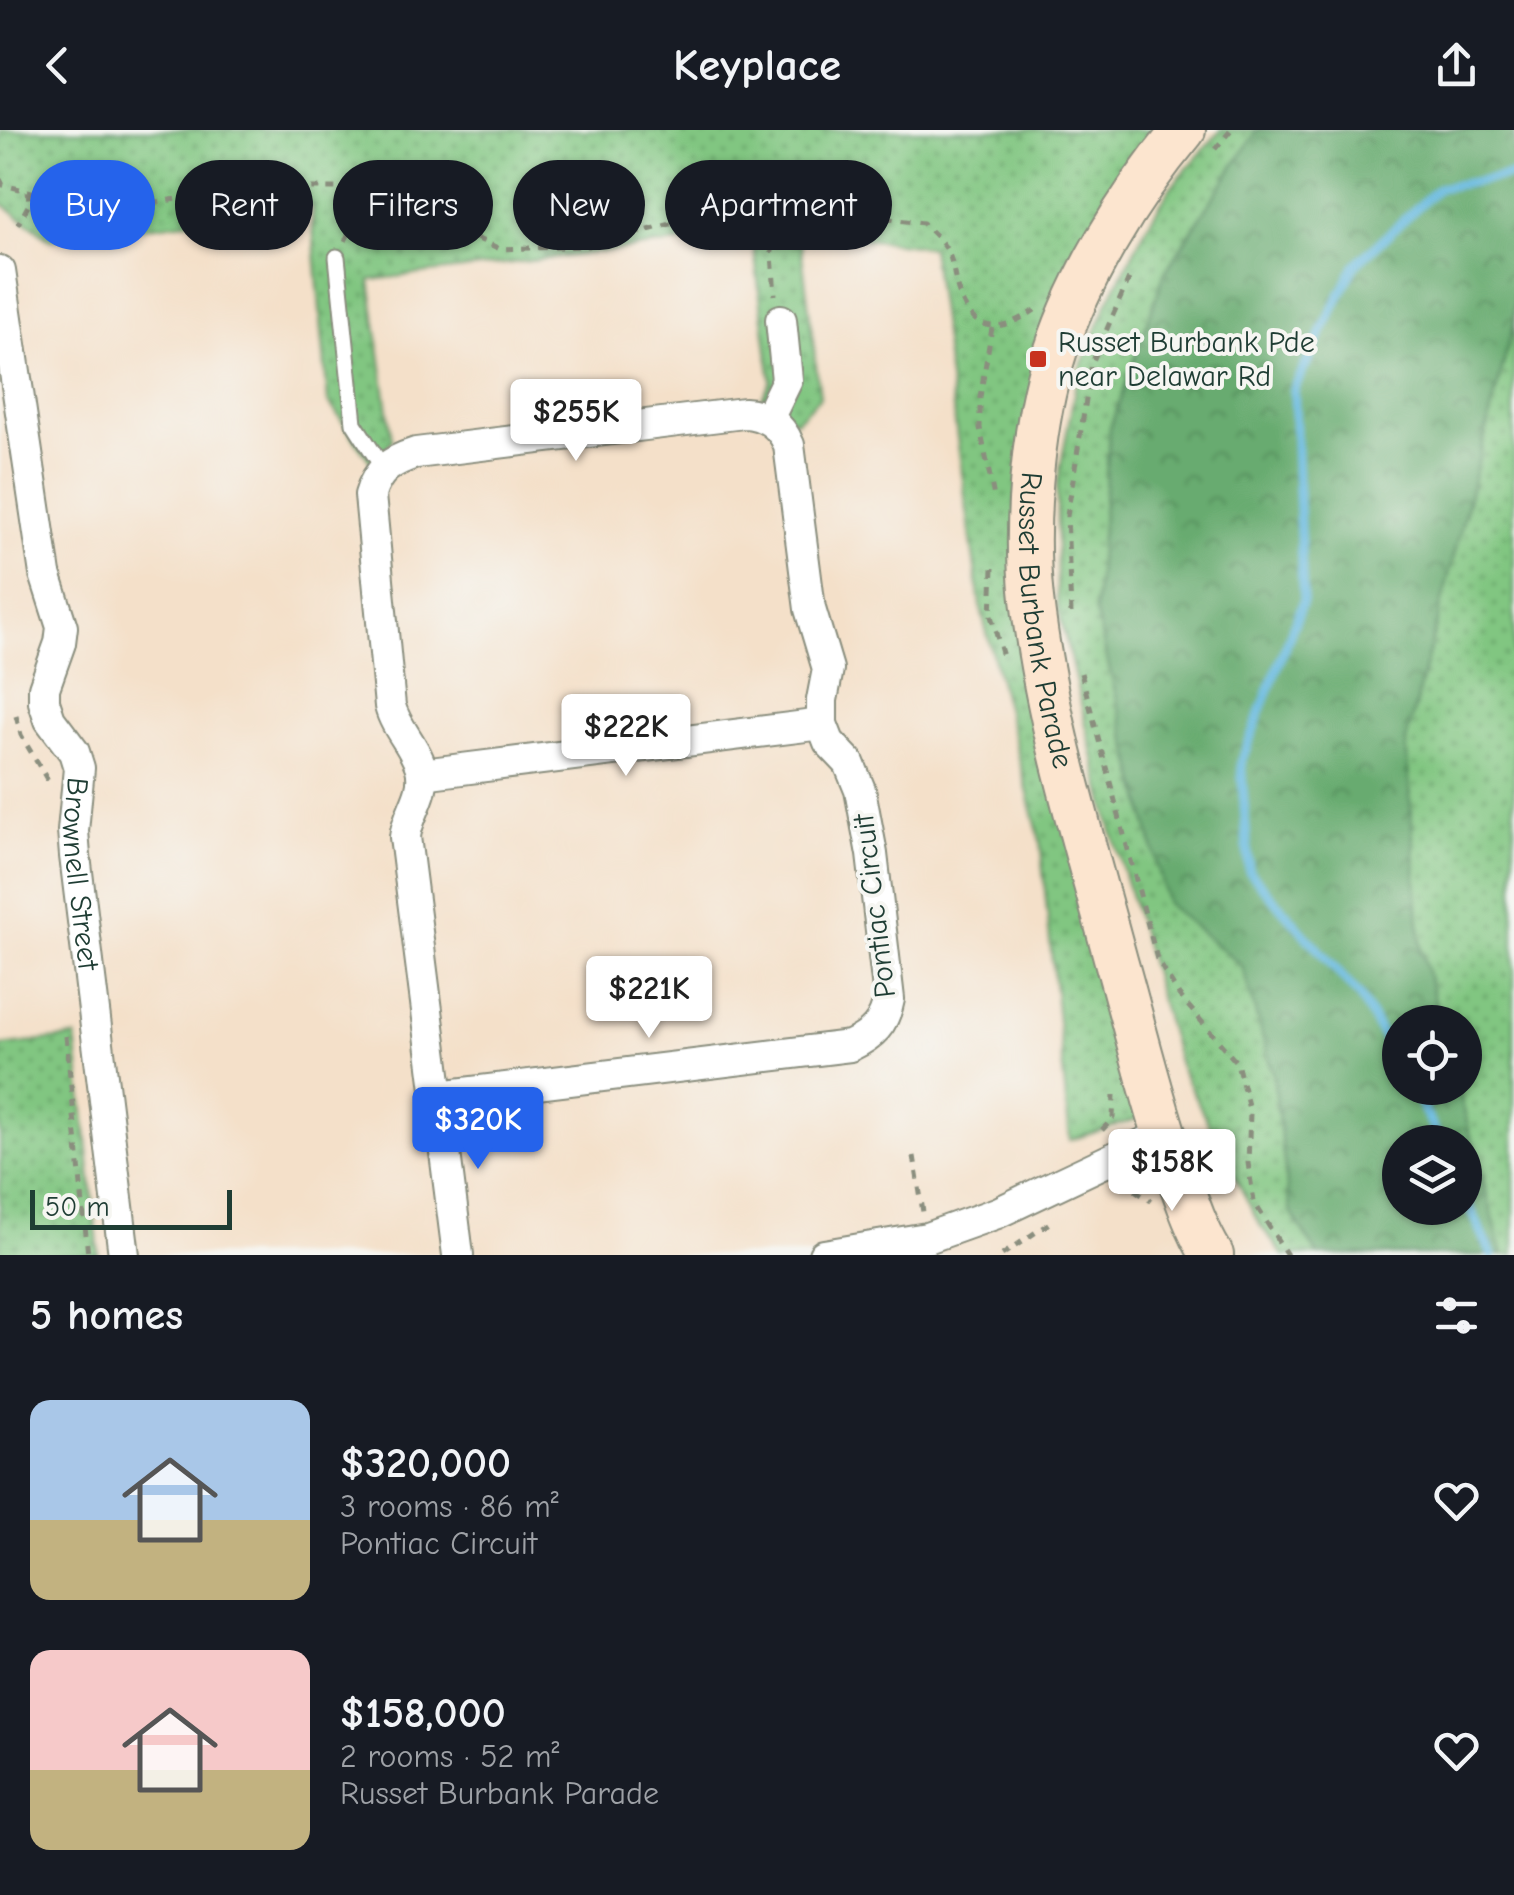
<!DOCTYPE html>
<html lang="en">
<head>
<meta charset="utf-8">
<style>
	body { margin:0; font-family:"Comic Neue",sans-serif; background:#242831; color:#f1f3f6; height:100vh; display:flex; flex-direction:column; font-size:38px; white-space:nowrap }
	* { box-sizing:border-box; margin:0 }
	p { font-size:32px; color:#9ea1a6 }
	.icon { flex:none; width:55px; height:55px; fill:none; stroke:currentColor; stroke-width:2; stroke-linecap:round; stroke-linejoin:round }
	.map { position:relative; height:1125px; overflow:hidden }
	.side { display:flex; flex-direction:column; background:#171b24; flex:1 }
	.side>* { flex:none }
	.top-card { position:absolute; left:30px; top:30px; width:1000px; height:90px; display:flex; gap:20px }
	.controls { position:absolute; left:1382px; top:875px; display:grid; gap:20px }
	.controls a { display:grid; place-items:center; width:100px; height:100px; border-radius:50%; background:#171b24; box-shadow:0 2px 8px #0004; font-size:50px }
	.scale { position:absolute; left:30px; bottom:25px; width:202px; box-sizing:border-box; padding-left:10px; border:5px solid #1f3d34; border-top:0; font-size:28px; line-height:35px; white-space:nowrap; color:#1f3d34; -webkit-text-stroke:8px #f6f6f2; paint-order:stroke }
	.price { position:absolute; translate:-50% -85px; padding:0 22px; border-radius:10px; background:#fff; color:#222; font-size:32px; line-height:65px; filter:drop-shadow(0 2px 5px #0008) }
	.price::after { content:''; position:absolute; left:50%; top:60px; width:30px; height:22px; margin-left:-15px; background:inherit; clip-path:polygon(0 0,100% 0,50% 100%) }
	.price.current { background:#2563eb; color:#fff }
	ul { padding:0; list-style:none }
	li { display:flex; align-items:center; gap:30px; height:250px; padding:0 30px }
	li span { display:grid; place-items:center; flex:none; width:280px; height:200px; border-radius:20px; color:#555 }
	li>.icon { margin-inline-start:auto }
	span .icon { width:120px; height:120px; fill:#fffc; stroke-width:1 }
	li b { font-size:42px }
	h2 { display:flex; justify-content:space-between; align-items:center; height:120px; padding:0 30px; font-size:42px }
	.pill { padding:0 35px; border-radius:45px; background:#171b24; box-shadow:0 2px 8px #0004; font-size:35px; line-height:90px }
	.pill.current { background:#2563eb; color:#fff }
	header { display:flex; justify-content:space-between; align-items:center; height:130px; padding:0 30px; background:#171b24; font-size:45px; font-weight:700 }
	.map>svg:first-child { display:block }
	.green { fill:url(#green-dots); stroke:#50825a; stroke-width:2.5; fill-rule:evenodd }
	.forest { fill:url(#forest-crowns); stroke:#447452; stroke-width:2.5; fill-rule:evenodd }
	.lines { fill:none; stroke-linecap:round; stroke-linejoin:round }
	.stream { stroke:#63b8df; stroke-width:9 }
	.lane-casing { stroke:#8a8e7e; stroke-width:19 }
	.street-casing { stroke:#8a8e7e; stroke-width:34 }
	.secondary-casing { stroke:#8a8e7e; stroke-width:46 }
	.path { stroke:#8a8e7e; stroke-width:5; stroke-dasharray:8 8; stroke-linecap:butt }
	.lane { stroke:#fff; stroke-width:15 }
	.street { stroke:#fff; stroke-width:30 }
	.secondary { stroke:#fce5cf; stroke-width:42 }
	.poi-dot { fill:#c8321e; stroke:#f6f6f2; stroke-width:4 }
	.labels { text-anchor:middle; stroke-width:8; stroke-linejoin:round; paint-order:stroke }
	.poi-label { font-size:30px; fill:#1f3d34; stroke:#f6f6f2; text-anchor:start }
	.street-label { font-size:30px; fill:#1f3d34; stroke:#f6f6f2 }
</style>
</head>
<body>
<header><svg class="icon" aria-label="back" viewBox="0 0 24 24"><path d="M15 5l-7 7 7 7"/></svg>Keyplace<svg class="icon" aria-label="share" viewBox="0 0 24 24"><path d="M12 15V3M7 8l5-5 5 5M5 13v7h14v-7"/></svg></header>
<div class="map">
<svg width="1514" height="1125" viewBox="0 0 1514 1125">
	<defs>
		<pattern id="green-dots" width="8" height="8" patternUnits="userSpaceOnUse" patternTransform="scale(2.5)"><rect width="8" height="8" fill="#81c681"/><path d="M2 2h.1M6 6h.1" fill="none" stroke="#69a26a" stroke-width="1.8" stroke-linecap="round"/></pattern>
		<pattern id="forest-crowns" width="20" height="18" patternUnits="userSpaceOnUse" patternTransform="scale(2.5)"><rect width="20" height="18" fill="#68ab6f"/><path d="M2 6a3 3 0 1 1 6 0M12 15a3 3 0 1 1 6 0" fill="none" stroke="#558c5c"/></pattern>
	</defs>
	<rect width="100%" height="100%" fill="#f6f6f2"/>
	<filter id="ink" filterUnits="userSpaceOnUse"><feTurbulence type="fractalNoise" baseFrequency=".01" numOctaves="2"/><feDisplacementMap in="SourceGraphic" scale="20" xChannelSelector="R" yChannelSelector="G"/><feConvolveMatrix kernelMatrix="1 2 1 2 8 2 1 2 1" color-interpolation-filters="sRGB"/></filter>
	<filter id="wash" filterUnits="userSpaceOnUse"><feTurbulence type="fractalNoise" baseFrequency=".0048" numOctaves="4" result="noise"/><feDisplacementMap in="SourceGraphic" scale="40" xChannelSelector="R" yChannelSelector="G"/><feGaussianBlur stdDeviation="2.25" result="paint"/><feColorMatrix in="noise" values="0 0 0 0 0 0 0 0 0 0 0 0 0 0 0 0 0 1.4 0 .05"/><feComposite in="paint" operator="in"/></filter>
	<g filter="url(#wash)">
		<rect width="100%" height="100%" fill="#f4e0c9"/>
		<!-- green -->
		<path class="green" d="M 0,0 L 1161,0 L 1015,368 L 1140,988 L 1070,1010 L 1040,711 L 980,475 L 931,117 L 799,101 L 820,267 L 796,291 L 761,269 L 771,251 L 752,104 L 370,150 L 392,310 L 372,334 L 328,271 L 311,75 L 51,110 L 0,72 Z
			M 1221,0 L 1514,0 L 1514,1125 L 1283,1125 L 1258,1092 L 1179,935 L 1109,691 L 1057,473 L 1057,356 L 1078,243 L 1108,172 L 1147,96 L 1171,57 ZM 1400,892 L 1465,892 L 1465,958 L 1400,958 ZM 1400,1012 L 1465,1012 L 1465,1078 L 1400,1078 Z
			M 76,907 L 99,1125 L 0,1125 L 0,916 Z"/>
		<!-- forest -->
		<path class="forest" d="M 1257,0 L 1514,0 L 1514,193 L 1406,611 L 1421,820 L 1441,892 L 1400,892 L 1400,958 L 1458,958 L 1503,1125 L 1318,1125 L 1290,1081 L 1273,944 L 1242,836 L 1167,774 L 1095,480 L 1110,298 L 1165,142 ZM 1400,1012 L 1465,1012 L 1465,1078 L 1400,1078 Z"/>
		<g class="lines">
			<!-- stream -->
			<path class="stream" d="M 1400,936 L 1360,867 L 1249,741 L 1241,632 L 1303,471 L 1294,259 L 1355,135 L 1438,58 L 1514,45
				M 1412,958 L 1441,1012
				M 1465,1066 L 1492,1125"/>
		</g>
	</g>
	<g filter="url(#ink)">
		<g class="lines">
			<!-- lane casing -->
			<g class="lane-casing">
				<path id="lane" d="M 337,127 L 354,293 L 383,338"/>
			</g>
			<!-- street casing -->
			<g class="street-casing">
				<g id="street">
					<path id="s1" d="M 0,141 L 45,444 L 62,497 L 60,513 L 44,558 L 44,572 L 50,590 L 74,622 L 79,638 L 73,701 L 75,726 L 124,1125"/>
					<path d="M 768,289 L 787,250 L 781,190"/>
					<path d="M 422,644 L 822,594"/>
					<path d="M 439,966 L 850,916 C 873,905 884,894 889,869 L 872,724 L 860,660 L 849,633 L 829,612 L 822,594 L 822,570 L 828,539 L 810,479 L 789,315 C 781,295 766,284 744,283 L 416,323 C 391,331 377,340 370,365 L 390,576 C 396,600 419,620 422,643 C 425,665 407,685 405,707 L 458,1125"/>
					<path d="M 824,1125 L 927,1108 L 997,1083 L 1164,1004"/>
				</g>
			</g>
			<!-- secondary casing -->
			<g class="secondary-casing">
				<g id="secondary">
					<path id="s2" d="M 1184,0 C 1130,64 1074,155 1051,236 C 1032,305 1024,398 1032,469 C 1046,592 1084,711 1116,831 C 1136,901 1152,972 1177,1042 C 1187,1071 1196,1099 1212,1125"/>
				</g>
			</g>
			<!-- path -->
			<path class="path" d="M 1215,19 L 1231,0
				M 0,49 L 3,55 L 28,61 L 29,74 L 18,94
				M 28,61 L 91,81 L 257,58 L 366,58 L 500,119 L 588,116 L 697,87 L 820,81 L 923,93 C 931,102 944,112 949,124 C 954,136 954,150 959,163 C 974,207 1002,201 1035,180
				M 769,83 L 775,165
				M 345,111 L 352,97 L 418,80
				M 992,198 L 980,267 L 980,298 L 994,367
				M 993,438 L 991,486 L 1004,530
				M 1071,483 L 1067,386 L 1092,233 L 1131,144
				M 1081,543 L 1157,829 L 1179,865 L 1237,933 L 1250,983 L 1248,1033 L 1254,1072 L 1287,1125
				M 16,586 L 21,605 L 48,651
				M 66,906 L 88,1125
				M 1102,1000 L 1113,988 L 1114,965
				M 914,1026 L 923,1082
				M 1121,1058 L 1129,1056 L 1151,1071
				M 1002,1125 L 1054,1090"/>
			<!-- lane -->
			<use href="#lane" class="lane"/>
			<!-- street -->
			<use href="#street" class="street"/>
			<!-- secondary -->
			<use href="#secondary" class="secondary"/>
		</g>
	</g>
	<!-- markers -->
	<rect class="poi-dot" x="1028" y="219" width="20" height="20" rx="5"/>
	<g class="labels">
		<!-- poi labels -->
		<g class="poi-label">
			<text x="1058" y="222">Russet Burbank Pde<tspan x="1058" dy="34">near Delawar Rd</tspan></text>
		</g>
		<!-- street labels -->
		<g class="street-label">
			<text dy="10" stroke="none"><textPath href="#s2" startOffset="530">Russet Burbank Parade</textPath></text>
			<text dy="10" stroke="none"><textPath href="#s1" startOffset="622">Brownell Street</textPath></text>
			<text transform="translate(874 776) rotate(-97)" y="10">Pontiac Circuit</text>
		</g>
	</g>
</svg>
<div class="controls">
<a><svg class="icon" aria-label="locate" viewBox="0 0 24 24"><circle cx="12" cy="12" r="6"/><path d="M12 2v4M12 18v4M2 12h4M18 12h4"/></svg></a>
<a><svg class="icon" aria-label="layers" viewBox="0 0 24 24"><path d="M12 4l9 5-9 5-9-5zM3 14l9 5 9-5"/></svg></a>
</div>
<div class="scale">50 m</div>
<b class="price" style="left:576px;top:334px">$255K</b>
<b class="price" style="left:626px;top:649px">$222K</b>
<b class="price" style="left:649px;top:911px">$221K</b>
<b class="price current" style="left:478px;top:1042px">$320K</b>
<b class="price" style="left:1172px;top:1084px">$158K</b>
<div class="top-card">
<a class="pill current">Buy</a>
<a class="pill">Rent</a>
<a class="pill">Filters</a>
<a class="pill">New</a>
<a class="pill">Apartment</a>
</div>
</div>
<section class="side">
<h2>5 homes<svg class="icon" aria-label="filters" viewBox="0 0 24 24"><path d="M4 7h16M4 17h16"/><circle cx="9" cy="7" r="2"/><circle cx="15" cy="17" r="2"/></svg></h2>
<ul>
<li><span style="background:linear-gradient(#a9c7e8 60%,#c2b280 0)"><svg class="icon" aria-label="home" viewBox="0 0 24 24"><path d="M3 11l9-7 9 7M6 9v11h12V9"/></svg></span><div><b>$320,000</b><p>3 rooms · 86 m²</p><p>Pontiac Circuit</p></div><svg class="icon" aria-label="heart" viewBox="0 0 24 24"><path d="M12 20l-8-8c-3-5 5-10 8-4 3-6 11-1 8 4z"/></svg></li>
<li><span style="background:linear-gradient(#f6c9c9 60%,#c2b280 0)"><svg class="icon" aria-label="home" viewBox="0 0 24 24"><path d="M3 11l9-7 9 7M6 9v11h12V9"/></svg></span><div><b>$158,000</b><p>2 rooms · 52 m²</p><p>Russet Burbank Parade</p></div><svg class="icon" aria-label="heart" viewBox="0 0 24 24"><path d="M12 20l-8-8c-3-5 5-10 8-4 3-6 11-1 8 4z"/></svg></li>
</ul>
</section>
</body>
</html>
